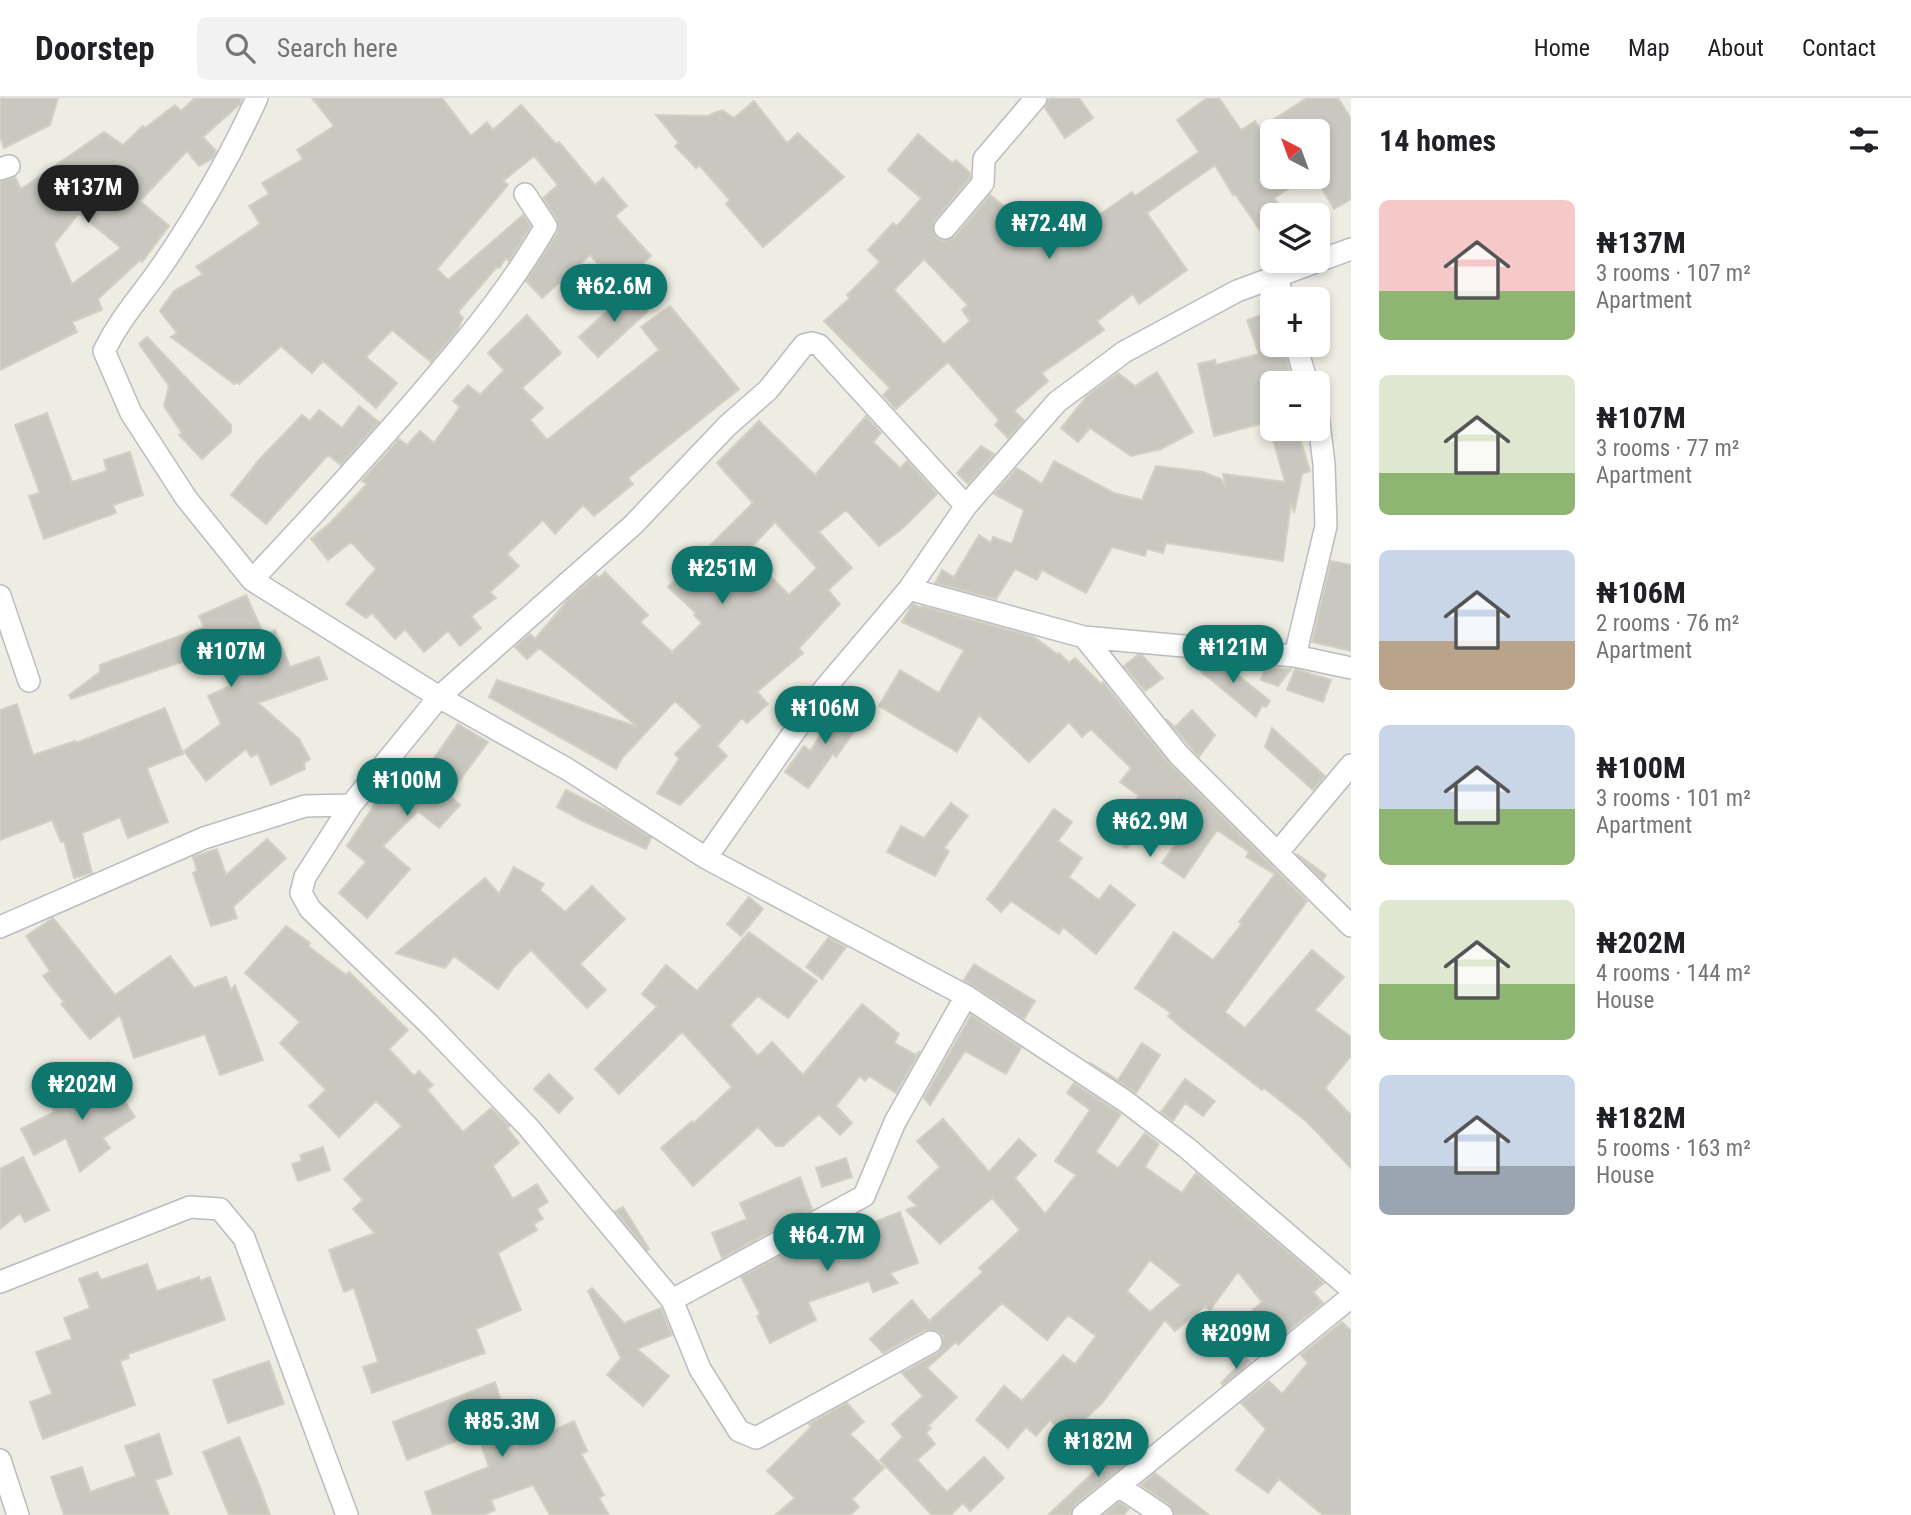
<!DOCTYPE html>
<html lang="en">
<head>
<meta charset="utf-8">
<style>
	body { margin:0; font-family:"Roboto Condensed",sans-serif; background:#f2f2f2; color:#202124; height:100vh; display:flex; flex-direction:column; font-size:26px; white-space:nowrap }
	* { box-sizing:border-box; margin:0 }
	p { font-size:23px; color:#757577 }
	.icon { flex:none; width:38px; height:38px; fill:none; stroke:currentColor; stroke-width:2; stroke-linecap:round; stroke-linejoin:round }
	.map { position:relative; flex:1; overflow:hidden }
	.sheet { display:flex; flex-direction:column; background:#fff; width:560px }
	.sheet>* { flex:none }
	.needle { width:46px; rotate:319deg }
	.controls { position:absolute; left:1260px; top:21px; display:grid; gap:14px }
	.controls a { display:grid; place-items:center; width:70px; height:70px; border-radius:10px; background:#fff; box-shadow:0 4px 10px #0003; font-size:35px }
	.price { position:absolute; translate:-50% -60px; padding:0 16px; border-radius:24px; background:#0f766e; color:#fff; font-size:23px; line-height:46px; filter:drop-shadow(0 2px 4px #0008) }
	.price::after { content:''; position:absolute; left:50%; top:42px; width:21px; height:16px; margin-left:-10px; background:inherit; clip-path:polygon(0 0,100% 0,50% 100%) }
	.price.current { background:#222; color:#fff }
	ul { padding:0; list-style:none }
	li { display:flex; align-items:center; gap:21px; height:175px; padding:0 28px }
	li span { display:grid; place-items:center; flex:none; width:196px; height:140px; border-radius:10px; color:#555 }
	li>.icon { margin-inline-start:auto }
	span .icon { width:84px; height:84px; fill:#fffc; stroke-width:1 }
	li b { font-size:30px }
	h2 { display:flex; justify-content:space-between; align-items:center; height:84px; padding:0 28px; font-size:30px }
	header { display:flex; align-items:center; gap:42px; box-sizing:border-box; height:98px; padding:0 35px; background:#fff; border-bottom:2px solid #e0e0e0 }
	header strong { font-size:33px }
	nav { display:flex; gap:38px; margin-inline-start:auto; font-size:24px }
	.search { width:490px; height:63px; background:#f2f2f2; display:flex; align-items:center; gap:18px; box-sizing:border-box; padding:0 24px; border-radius:10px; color:#757577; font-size:26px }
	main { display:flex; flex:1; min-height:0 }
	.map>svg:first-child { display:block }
	.building { fill:#c9c8c0; stroke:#d1d0c2; stroke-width:2; fill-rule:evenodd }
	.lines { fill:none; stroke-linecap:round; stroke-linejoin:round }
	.street-casing { stroke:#bbbbc1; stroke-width:24 }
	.street { stroke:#fff; stroke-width:21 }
</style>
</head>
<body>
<header>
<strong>Doorstep</strong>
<div class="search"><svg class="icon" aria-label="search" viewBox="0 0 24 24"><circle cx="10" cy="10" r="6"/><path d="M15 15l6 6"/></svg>Search here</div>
<nav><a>Home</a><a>Map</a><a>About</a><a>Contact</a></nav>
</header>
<main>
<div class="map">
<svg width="1351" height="1417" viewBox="0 0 1351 1417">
	<rect width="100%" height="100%" fill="#edede3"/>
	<!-- building -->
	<path class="building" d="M 0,0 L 58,0 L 50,27 L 4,50 L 0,38 Z
		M 195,0 L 242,0 L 240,6 L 203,39 L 216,53 L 213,60 L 199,68 L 187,53 L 140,103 L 169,128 L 142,164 L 140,162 L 98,201 L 102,212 L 72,224 L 77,234 L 0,272 L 0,84 L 15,79 L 21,91 L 104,34 L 123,47 L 143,28 L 145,30 L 175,7 L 181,13 ZM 79,115 L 121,150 L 72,186 L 54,146 Z
		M 312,0 L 442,0 L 471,38 L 487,24 L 493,32 L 521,7 L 556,46 L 559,44 L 595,87 L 603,80 L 627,108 L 615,118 L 651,158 L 619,188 L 590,157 L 542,200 L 526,183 L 558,134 L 557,121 L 543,100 L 558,87 L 534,58 L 503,83 L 508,87 L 437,171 L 448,182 L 523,117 L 531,128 L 509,163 L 506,160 L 499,170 L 497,169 L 458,214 L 463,220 L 457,233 L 440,253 L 431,264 L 392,232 L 366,259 L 397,285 L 376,310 L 323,263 L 312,275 L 281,248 L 239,286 L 237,284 L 234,286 L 171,239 L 177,235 L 160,213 L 174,193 L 203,176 L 196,169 L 260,126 L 249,108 L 269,96 L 262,85 L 303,61 L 297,52 L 334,28 Z
		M 1049,0 L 1079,0 L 1093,20 L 1065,40 L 1045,10 Z
		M 1207,0 L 1219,0 L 1241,32 L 1255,23 L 1260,30 L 1307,0 L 1338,0 L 1351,21 L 1351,101 L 1334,111 L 1318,84 L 1318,33 L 1272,33 L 1272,79 L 1307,79 L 1274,100 L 1286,117 L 1272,117 L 1272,150 L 1235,96 L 1233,97 L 1215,67 L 1147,115 L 1187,172 L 1139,206 L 1133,196 L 1097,223 L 1104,232 L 1042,275 L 1048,283 L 1014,313 L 1024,322 L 1008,340 L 995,327 L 999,322 L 948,264 L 896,311 L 883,297 L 890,290 L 824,223 L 850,200 L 847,197 L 880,164 L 868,152 L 893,125 L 897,128 L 920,102 L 921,100 L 888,72 L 918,36 L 952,65 L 956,62 L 970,75 L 970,80 L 935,122 L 933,134 L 937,140 L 943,143 L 955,139 L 990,97 L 1011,114 L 1018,124 L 1037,109 L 1047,123 L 1066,109 L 1082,129 L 1132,94 L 1135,98 L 1199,54 L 1177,22 ZM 924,161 L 968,207 L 962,212 L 970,223 L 944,246 L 894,192 Z
		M 754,3 L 787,45 L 798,35 L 844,79 L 763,149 L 726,106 L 730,102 L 699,67 L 696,70 L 675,48 L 679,45 L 656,17 L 707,18 L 722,12 L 734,20 Z
		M 629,193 L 648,213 L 598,259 L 579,239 Z
		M 670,208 L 739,291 L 628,380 L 633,386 L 594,418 L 583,407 L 555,436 L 543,422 L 507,456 L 519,468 L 490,494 L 496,500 L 471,518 L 481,530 L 460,548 L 448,533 L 424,554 L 405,531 L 395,541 L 372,515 L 366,520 L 346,506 L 376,471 L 351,444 L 328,462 L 311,441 L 330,425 L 367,386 L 362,383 L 399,341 L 407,347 L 420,333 L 434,345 L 460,309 L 453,303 L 468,287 L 480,297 L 504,272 L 488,255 L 527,217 L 561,255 L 522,290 L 543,310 L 530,322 L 547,342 L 659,252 L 641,229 Z
		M 1272,213 L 1272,247 L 1283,247 L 1293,285 L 1272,285 L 1272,323 L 1214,338 L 1198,266 L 1215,262 L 1216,267 L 1259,256 L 1247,222 Z
		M 147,239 L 231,327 L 231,334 L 202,361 L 179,337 L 182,335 L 164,308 L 169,288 L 139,246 Z
		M 1157,274 L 1193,334 L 1161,351 L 1131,358 L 1090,330 L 1078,344 L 1061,330 L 1087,298 L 1118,275 L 1135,288 Z
		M 359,308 L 379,324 L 341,367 L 328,357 L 266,426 L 231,397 L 258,363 L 302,317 L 310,323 L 319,312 L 342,330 Z
		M 47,315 L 72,384 L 107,373 L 104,362 L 130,354 L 143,397 L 113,407 L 116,415 L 44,441 L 29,398 L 40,395 L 15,327 Z
		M 866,318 L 881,335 L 873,344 L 900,370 L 907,363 L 937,396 L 903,430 L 879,448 L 846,412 L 819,434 L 852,470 L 828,492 L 840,506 L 799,550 L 803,555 L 757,594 L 768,606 L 747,625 L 742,620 L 717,648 L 727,658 L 680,707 L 657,695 L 679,661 L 675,656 L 702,628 L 675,603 L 622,660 L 616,671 L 489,599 L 497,582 L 638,629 L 539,550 L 527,561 L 515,549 L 530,536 L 535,541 L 569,501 L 596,477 L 599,480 L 605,474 L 648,517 L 640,524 L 672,554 L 702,525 L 694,517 L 696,515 L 668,489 L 753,405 L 717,365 L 759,323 L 815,377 ZM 775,424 L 817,470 L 789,497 L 749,456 L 752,453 L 750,451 Z
		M 1270,331 L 1297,331 L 1310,373 L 1302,376 L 1294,415 L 1291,405 L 1283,463 L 1166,445 L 1163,455 L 1147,451 L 1145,458 L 1112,449 L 1086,495 L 1042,472 L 1037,482 L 1015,471 L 996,501 L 935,485 L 942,472 L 954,479 L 979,437 L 991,445 L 993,439 L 1012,446 L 1024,412 L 994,396 L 1017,370 L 1042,386 L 1054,363 L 1114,395 L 1142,402 L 1156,368 L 1203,374 L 1221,381 L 1226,389 L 1223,376 L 1285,384 Z
		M 981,348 L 994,356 L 968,386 L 957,375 Z
		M 1331,463 L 1351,467 L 1351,553 L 1312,544 Z
		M 246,497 L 264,537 L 275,532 L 290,569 L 319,559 L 327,581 L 258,605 L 299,641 L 310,661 L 304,665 L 305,671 L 271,687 L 258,656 L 251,659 L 246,651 L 206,683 L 184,653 L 221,626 L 208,598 L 230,588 L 215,553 L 71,601 L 69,597 L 100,574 L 100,567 L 204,529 L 199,518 Z
		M 913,506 L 921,510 L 922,508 L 1034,539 L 1057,556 L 1059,555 L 1069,565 L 1075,560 L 1101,586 L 1103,584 L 1170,666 L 1307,803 L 1225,914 L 1245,930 L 1312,852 L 1344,879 L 1315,912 L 1351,939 L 1351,958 L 1325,990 L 1351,1017 L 1351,1070 L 1307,1024 L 1264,990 L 1262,992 L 1183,931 L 1168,918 L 1171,915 L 1135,890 L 1174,834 L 1213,862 L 1242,826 L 1239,824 L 1275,776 L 1246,759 L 1249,754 L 1217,732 L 1184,780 L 1162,765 L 1187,729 L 1161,707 L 1126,750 L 1108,735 L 1139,698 L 1120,684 L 1131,670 L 1091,631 L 1082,639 L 1069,624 L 1029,664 L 979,617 L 957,654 L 879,608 L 900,572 L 939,595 L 964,552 L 902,524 Z
		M 1138,557 L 1142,557 L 1163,580 L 1145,593 L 1124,568 Z
		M 1186,561 L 1223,565 L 1270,603 L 1266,609 L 1262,607 L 1256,619 Z
		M 1265,569 L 1291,571 L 1278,588 L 1261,582 Z
		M 1295,571 L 1331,582 L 1323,604 L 1287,592 Z
		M 845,605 L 865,618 L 836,659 L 833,656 L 808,690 L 785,674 L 804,648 L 810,653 L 825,630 L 827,632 Z
		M 17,606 L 33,657 L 75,643 L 76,645 L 165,610 L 183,656 L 147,670 L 168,724 L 128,740 L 120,719 L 82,735 L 92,775 L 74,780 L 64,743 L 61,744 L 52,722 L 0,742 L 0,612 Z
		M 1192,612 L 1215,637 L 1199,659 L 1166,621 L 1175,629 Z
		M 458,626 L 488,644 L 449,697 L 460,707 L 439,730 L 418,713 L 383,748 L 410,771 L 367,820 L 339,795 L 366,764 L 347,748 L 381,697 L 388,702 L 418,667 L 425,673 Z
		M 1272,630 L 1325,678 L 1313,692 L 1265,649 Z
		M 566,692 L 610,714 L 651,740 L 646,751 L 583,723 L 557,709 Z
		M 951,705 L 968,718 L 944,750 L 949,753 L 935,778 L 887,754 L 901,728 L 924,740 Z
		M 1054,711 L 1072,724 L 1058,743 L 1082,760 L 1069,779 L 1099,802 L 1110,787 L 1135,807 L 1096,856 L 1063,829 L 1059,836 L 1011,803 L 1001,814 L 987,801 Z
		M 267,741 L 286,760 L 233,809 L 237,820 L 211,828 L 193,775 L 197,773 L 193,759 L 217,751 L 226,777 Z
		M 1297,756 L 1326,777 L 1323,782 Z
		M 514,769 L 544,786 L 540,792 L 565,814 L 592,788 L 625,821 L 580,866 L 606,892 L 587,910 L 531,852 L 514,869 L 498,891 L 454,858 L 445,870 L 396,855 L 485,780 L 499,796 Z
		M 749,799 L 763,811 L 741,838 L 727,826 Z
		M 53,820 L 115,897 L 170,858 L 194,890 L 226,879 L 231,892 L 235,887 L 263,962 L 220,977 L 205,936 L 134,960 L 120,917 L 90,941 L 61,906 L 64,904 L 43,878 L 50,873 L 26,838 Z
		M 286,828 L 310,845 L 308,848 L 346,877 L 349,874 L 408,932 L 389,951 L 414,978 L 419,973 L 433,987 L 427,992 L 463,1034 L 491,1010 L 509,1028 L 507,1030 L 519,1045 L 493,1068 L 513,1101 L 537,1086 L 548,1104 L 537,1111 L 543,1121 L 534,1126 L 537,1132 L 498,1155 L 521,1212 L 476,1231 L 485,1255 L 372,1295 L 363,1269 L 378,1264 L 354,1190 L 344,1194 L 329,1152 L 375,1135 L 353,1111 L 363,1102 L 344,1081 L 402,1028 L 376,1003 L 339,1039 L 309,1008 L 326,992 L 280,945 L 300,924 L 245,875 Z
		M 749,834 L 817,883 L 788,920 L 758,898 L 730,927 L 758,958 L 772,944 L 803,977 L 862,906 L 899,936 L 894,945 L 916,957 L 920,953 L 896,995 L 869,978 L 865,983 L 860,978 L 836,1008 L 852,1025 L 840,1037 L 819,1016 L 783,1048 L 776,1048 L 758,1029 L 693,1088 L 661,1050 L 692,1023 L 694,1025 L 732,989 L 682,934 L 619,996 L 595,971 L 657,909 L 642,896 L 666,867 L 697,893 Z
		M 828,840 L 846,849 L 822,881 L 806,869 Z
		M 974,866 L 1035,903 L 1024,921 L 964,882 Z
		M 971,917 L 1021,950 L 1006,976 L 965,953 L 930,1007 L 924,1000 Z
		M 1142,945 L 1160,957 L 1136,995 L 1089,964 L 1118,982 Z
		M 105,974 L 135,1019 L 103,1040 L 110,1050 L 80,1074 L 66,1040 L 34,1057 L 21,1031 L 54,1014 L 52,1009 Z
		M 549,976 L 573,1000 L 559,1015 L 534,991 Z
		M 1185,981 L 1215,1003 L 1203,1018 L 1185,1005 L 1173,1023 L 1161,1014 Z
		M 1074,985 L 1121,1016 L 1096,1054 L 1118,1070 L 1145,1035 L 1159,1046 L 1145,1069 L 1182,1095 L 1196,1075 L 1324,1185 L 1313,1194 L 1323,1205 L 1282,1238 L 1273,1229 L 1252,1248 L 1235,1228 L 1262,1204 L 1238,1174 L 1210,1212 L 1205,1208 L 1175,1233 L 1165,1222 L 1102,1305 L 1069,1336 L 1066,1332 L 1062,1335 L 1050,1322 L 1036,1338 L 1026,1329 L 1008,1350 L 976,1322 L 1004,1288 L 1022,1303 L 1063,1257 L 1075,1266 L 1096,1238 L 1068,1217 L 1047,1242 L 1002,1205 L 958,1247 L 956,1244 L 927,1270 L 957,1299 L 928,1328 L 931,1330 L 926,1335 L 935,1346 L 917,1362 L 947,1394 L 984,1359 L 1004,1380 L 970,1413 L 963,1405 L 951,1417 L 932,1417 L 880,1362 L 903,1339 L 892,1326 L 923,1298 L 902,1275 L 938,1255 L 942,1250 L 943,1238 L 937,1233 L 925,1232 L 883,1255 L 870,1241 L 912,1202 L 929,1223 L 983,1174 L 979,1170 L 1020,1132 L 992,1100 L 940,1146 L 906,1112 L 917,1108 L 908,1099 L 940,1069 L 917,1043 L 943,1021 L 989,1074 L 1019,1041 L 1036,1057 L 1015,1080 L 1045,1116 L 1076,1077 L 1055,1063 L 1090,1012 L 1067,995 ZM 1150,1162 L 1181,1187 L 1150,1214 L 1127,1193 Z
		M 323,1049 L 330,1072 L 298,1083 L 292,1066 L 302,1063 L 300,1057 Z
		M 23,1059 L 49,1112 L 25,1124 L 20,1115 L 0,1131 L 0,1071 Z
		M 846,1060 L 852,1079 L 822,1089 L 816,1070 Z
		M 800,1079 L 812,1111 L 722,1160 L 712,1135 L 747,1121 L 740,1105 Z
		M 623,1109 L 649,1151 L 647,1152 L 615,1113 Z
		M 900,1114 L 918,1165 L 890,1175 L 898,1185 L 873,1194 L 869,1183 L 808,1204 L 816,1222 L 770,1245 L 757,1218 L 760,1216 L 741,1179 L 821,1136 L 824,1144 Z
		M 147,1166 L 157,1193 L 199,1179 L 200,1183 L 210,1179 L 225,1222 L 128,1256 L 129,1260 L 120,1263 L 135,1307 L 43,1341 L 30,1304 L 52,1296 L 36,1254 L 72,1241 L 64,1220 L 90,1210 L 79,1181 L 97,1174 L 101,1182 Z
		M 592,1190 L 624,1225 L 661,1210 L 672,1237 L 637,1251 L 669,1278 L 643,1308 L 607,1277 L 621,1260 L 588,1193 Z
		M 1342,1224 L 1351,1233 L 1351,1417 L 1323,1417 L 1279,1381 L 1268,1395 L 1236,1372 L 1266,1331 L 1241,1305 L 1269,1283 L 1282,1296 L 1308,1265 L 1301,1257 Z
		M 1246,1260 L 1250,1264 L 1223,1287 L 1221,1285 Z
		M 269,1263 L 284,1306 L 228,1325 L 213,1282 Z
		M 495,1284 L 515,1350 L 574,1323 L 587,1353 L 581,1356 L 604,1397 L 599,1400 L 609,1417 L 550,1417 L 533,1387 L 491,1402 L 495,1412 L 483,1417 L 433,1417 L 425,1394 L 489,1369 L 477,1335 L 407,1362 L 393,1324 Z
		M 847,1305 L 864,1324 L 850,1336 L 884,1370 L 852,1401 L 859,1409 L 850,1417 L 775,1417 L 795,1400 L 767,1373 L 811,1329 L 809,1326 Z
		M 159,1336 L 172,1376 L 155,1382 L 169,1417 L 64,1417 L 51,1379 L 82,1369 L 90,1394 L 136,1378 L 125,1348 Z
		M 239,1339 L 260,1389 L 270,1417 L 229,1417 L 203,1354 Z
		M 1133,1341 L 1144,1351 L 1075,1407 L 1070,1417 L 1048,1417 L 1097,1371 L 1100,1374 Z
		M 1155,1375 L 1209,1417 L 1175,1417 L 1169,1406 L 1141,1387 Z
		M 1119,1404 L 1129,1411 L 1124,1417 L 1104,1417 Z"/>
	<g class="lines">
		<!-- street casing -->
		<g class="street-casing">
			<path id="street" d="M 257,0 C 230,59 198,115 161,169 C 141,198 120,220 104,253 L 131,315 L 186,400 L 252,482 L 439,599 L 567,671 L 706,760 L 966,898 L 1125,1003 L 1187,1050 L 1351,1191
				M 0,71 L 9,68
				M 945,130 L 983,85 L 984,61 L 1036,0
				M 1277,178 L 1283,201
				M 1296,247 L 1307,285
				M 252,482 C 314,416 376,349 435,279 C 475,232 515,182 546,128 L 525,96
				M 909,491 L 1084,539 L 1295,558 L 1351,570
				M 0,498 L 29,583
				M 1084,539 L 1179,657 L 1351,828
				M 1295,558 L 1326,428 L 1324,366 L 1318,317
				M 1278,754 L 1351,667
				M 706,760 L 825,590 L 909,491 L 966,408 L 1057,304 L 1124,254 L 1237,193 L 1351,151
				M 0,829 L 204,740 L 305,708 L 351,707
				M 0,1184 L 190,1109 L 220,1111 L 244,1140 L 347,1417
				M 672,1202 L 864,1098 L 895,1024 L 966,898
				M 931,1244 L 756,1340 L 739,1333 L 700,1271 L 672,1202 L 529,1030 L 428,925 L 310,811 L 301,795 L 305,779 L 351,707 L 439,599 L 633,427 L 727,328 L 768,292 L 804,247 L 812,245 L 819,247 L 966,408
				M 0,1362 L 18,1417
				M 1120,1389 L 1162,1417
				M 1083,1417 L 1351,1199"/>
		</g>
		<!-- street -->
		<use href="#street" class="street"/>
	</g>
</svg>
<div class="controls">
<a><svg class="needle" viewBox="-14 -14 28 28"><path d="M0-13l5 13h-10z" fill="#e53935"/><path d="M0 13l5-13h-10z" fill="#757577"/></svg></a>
<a><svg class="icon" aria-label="layers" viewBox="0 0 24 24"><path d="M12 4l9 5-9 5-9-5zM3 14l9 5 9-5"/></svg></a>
<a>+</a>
<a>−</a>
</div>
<b class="price current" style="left:88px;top:127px">₦137M</b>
<b class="price" style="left:1049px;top:163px">₦72.4M</b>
<b class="price" style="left:614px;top:226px">₦62.6M</b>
<b class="price" style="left:722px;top:508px">₦251M</b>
<b class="price" style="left:1233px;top:587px">₦121M</b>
<b class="price" style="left:231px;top:591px">₦107M</b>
<b class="price" style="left:825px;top:648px">₦106M</b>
<b class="price" style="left:407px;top:720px">₦100M</b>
<b class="price" style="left:1150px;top:761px">₦62.9M</b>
<b class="price" style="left:82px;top:1024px">₦202M</b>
<b class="price" style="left:827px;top:1175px">₦64.7M</b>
<b class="price" style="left:1236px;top:1273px">₦209M</b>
<b class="price" style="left:502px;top:1361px">₦85.3M</b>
<b class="price" style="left:1098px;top:1381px">₦182M</b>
</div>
<section class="sheet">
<h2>14 homes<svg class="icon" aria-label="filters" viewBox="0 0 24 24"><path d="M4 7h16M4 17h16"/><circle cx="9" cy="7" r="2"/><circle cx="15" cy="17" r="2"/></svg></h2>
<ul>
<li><span style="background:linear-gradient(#f6c9c9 65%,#8fb573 0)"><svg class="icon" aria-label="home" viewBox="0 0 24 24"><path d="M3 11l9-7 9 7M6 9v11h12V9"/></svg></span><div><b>₦137M</b><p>3 rooms · 107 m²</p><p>Apartment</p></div></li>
<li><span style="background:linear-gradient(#dfe7d0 70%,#8fb573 0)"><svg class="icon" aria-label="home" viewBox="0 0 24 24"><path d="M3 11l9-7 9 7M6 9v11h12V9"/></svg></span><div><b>₦107M</b><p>3 rooms · 77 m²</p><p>Apartment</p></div></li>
<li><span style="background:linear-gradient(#c9d6e8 65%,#b9a48a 0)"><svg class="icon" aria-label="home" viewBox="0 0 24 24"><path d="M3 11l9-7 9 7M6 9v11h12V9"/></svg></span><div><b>₦106M</b><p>2 rooms · 76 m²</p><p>Apartment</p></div></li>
<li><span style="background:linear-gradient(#c9d6e8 60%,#8fb573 0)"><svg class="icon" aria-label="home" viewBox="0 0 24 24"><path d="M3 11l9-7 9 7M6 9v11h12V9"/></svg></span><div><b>₦100M</b><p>3 rooms · 101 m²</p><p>Apartment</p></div></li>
<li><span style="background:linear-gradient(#dfe7d0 60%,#8fb573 0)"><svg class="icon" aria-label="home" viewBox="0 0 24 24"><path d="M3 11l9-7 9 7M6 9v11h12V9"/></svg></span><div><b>₦202M</b><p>4 rooms · 144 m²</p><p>House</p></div></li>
<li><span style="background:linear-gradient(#c9d6e8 65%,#9aa5b1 0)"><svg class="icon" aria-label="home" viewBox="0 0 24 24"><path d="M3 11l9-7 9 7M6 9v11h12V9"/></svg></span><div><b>₦182M</b><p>5 rooms · 163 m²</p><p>House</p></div></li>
</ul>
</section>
</main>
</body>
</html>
